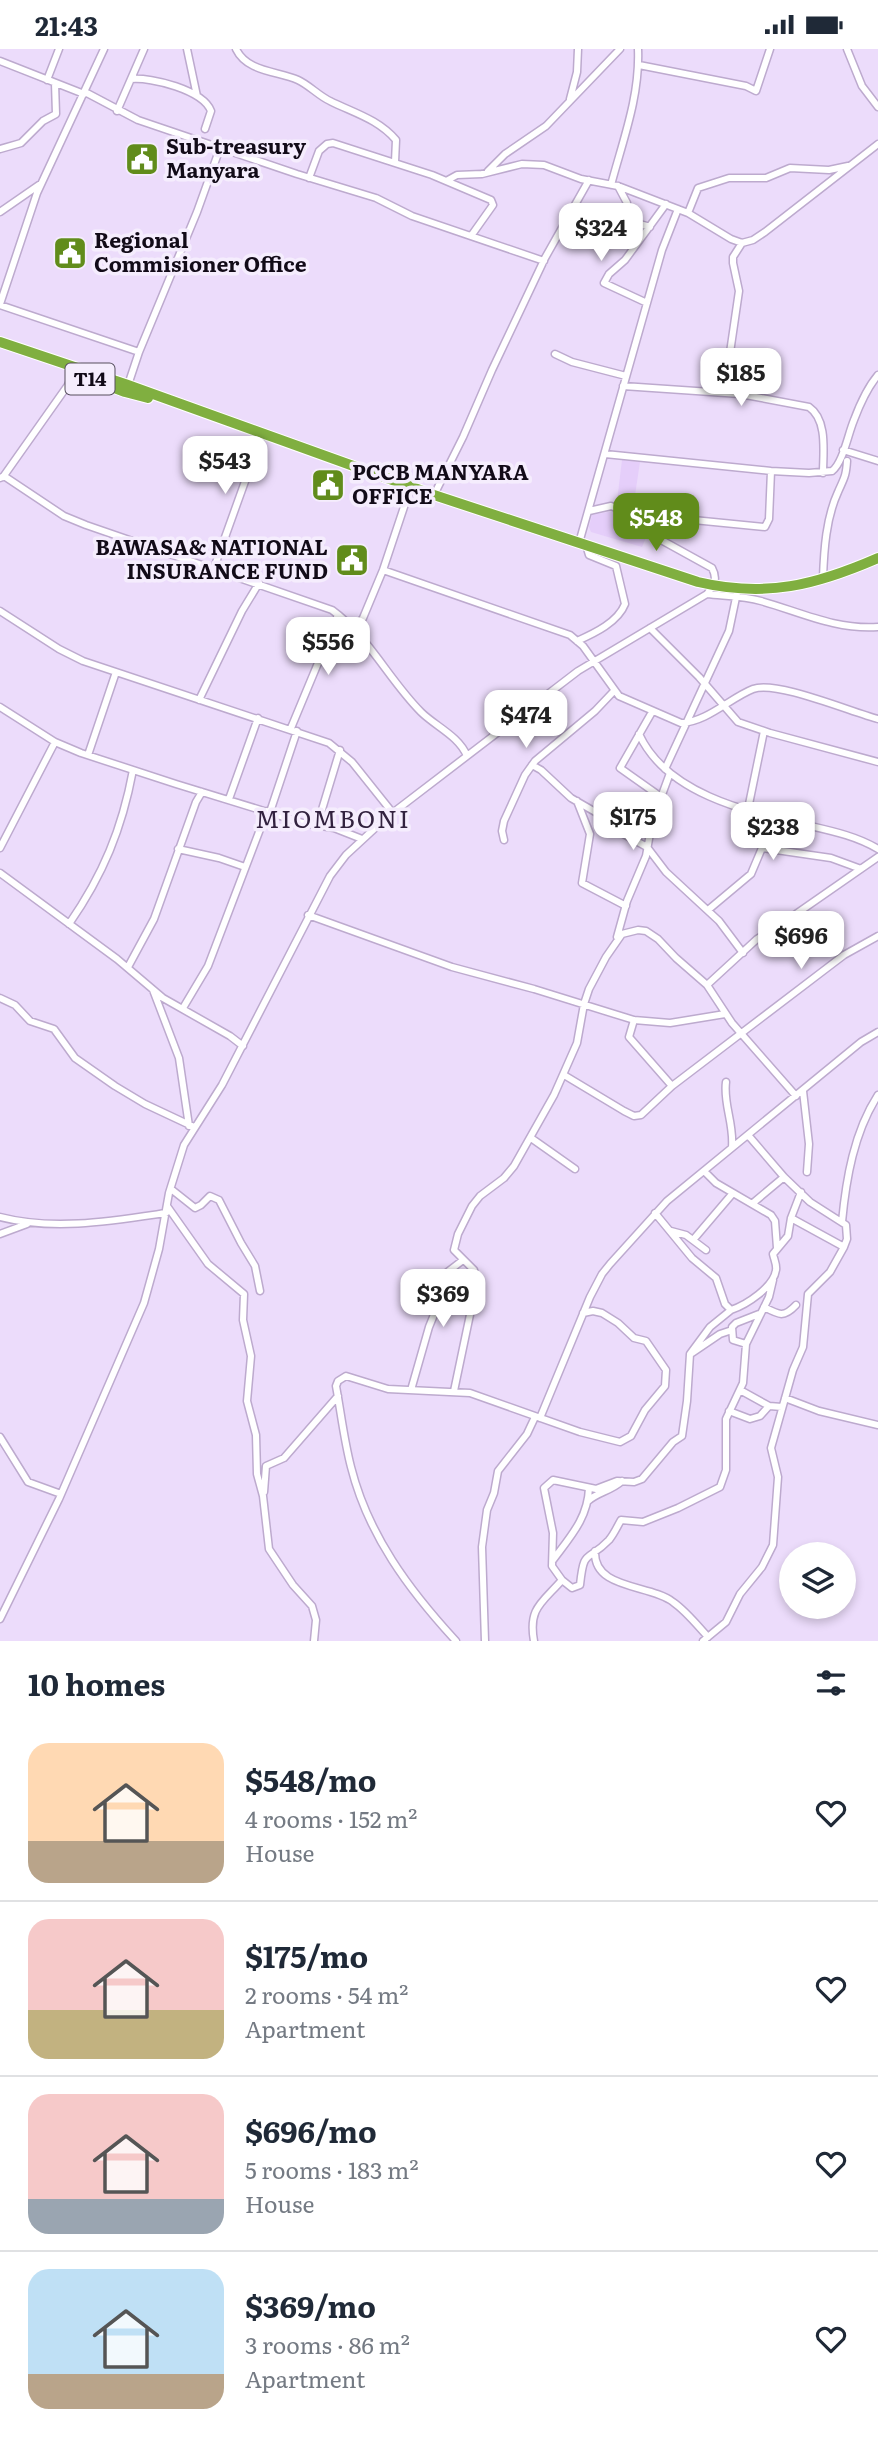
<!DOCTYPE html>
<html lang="en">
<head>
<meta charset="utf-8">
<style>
	body { margin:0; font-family:Literata,serif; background:#f2f2f3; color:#1f2937; height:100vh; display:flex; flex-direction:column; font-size:26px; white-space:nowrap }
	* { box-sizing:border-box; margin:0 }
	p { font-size:23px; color:#747a83 }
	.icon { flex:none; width:38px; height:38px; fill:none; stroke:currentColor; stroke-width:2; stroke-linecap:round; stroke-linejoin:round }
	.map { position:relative; height:1592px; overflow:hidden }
	.drawer { display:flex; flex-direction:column; background:#fff; flex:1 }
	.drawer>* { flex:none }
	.controls { position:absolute; left:779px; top:1493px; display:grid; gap:14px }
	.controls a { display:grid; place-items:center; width:77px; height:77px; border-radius:50%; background:#fff; box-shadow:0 4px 10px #0003; font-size:35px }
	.price { position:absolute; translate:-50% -60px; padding:0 16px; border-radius:14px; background:#fff; color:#222; font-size:23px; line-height:46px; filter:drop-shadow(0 2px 4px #0008) }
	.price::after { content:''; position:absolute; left:50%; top:42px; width:21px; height:16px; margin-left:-10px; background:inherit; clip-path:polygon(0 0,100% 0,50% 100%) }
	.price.current { background:#618c1b; color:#fff }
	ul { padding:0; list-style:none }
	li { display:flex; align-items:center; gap:21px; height:175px; padding:0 28px }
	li+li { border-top:2px solid #e0e1e3 }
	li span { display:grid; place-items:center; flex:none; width:196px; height:140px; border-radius:21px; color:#555 }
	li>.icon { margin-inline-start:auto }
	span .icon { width:84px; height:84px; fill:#fffc; stroke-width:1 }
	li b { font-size:30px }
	h2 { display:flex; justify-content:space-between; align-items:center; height:84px; padding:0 28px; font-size:30px }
	.status { display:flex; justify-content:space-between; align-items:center; height:49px; padding:0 35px; background:#fff; direction:ltr }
	.status svg { height:19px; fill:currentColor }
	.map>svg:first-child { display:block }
	.built { fill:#e5cefa }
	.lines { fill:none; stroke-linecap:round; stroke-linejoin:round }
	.minor-casing { stroke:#bdaace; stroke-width:9 }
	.highway-casing { stroke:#fff; stroke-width:12 }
	.minor { stroke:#fff; stroke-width:6 }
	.highway { stroke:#80af40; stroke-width:10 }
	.labels { text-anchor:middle; stroke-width:7; stroke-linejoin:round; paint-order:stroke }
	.shield { fill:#f5edfd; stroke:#564f5d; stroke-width:2 }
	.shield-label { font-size:19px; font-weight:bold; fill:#120b18 }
	.poi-label { font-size:21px; font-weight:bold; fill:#120b18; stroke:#f5edfd; text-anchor:start }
	.quarter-label { font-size:24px; letter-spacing:2px; fill:#32223f; stroke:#f5edfd }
</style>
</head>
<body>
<div class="status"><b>21:43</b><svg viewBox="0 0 49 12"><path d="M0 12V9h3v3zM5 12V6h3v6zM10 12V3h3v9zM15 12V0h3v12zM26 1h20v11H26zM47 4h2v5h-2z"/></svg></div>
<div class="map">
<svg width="878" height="1592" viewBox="0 0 878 1592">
	<rect width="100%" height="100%" fill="#ecdcfb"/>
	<!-- built -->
	<path class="built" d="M 622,411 L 640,413 L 634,453 L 617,452 Z
		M 613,462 L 646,488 L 642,498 L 591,483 L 589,478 L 592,466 Z"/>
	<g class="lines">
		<!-- minor casing -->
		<g class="minor-casing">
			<path id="minor" d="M 187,0 L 197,47
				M 236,0 C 247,23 277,22 298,31 C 309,36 319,47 330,52 C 354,64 378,70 396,91 L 395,113
				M 847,0 L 862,37 L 878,58
				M 0,12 L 84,45
				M 639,16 L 746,37 L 756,42 L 770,0
				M 131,30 C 152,28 203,41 211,62 L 205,80
				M 47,31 L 59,0
				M 85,43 L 138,71 L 297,125 L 376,149 L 412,167 L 544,212
				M 570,50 L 577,23 L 578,0
				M 117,62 L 144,0
				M 0,100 L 21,94 L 43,72 L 56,65 L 55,34
				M 488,122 L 505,105 L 546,77 L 620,0
				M 309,129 L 319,102 L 327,95 L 333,94 L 432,126 L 491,151 L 493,156 L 471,187
				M 448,131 L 457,126 L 482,125 L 522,115 L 544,116 L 581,130 L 618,137 L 688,164 L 731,190 L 742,194 L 753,191 L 765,183 L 878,95
				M 611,136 C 623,91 640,47 638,0
				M 618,137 L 627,154 L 626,171 L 650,178
				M 0,163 L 39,136
				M 688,164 L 698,139 L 729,129 L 766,129 L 790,119 L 829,121 L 848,117
				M 647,254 L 604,234 L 609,225 L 625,211 L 666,155
				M 0,255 L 37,144 L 104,0
				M 0,256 L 139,303
				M 555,305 L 572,313 L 626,327
				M 623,337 L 740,345 L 809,358 C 828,371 823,404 823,424
				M 127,339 L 139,303 L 197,163 L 220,99
				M 731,344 L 727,324 L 739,242 L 733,214 L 733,208 L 742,194
				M 843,401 L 878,412
				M 605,405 L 771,422 L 809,424 L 832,422 C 843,414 848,385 854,371 C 860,355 867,339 878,326
				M 3,428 L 68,336 L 76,319
				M 0,429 L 4,427 L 64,467 L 86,476 L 332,561 C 369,588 389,631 421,663 C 435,677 459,687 467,707
				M 434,446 L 463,388 L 492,321 L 545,209 L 589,131
				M 589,462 L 611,457 L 633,465 L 765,478 L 769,470 L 771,422
				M 579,494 L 662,201 L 678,160
				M 214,519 L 262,385
				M 383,521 L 570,586 L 583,597 L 619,647 L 681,674 C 707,673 730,649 753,640 C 776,631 851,663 878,670
				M 823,529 C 824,501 826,469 838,443 C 844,429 846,428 847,412
				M 707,545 C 724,547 744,547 761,552 C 800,563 836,581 878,578
				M 0,562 L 59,600 L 83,612 L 329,694 L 352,713 L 392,763
				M 650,579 L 699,628 L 738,673 L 770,684 L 878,713
				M 355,580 L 363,569 L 383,521 L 411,437
				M 577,592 C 595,584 618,573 625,555 L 616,517 L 589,506 L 586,496
				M 199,651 L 242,562 L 259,534
				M 0,658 L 55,693 L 81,704 L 176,735 L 303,774 L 334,779 L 362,790
				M 652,663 L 620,719 L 661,748
				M 291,679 L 338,566
				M 639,685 C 666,744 744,762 802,775 C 827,781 855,786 878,800
				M 88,706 L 116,623
				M 532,716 L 541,721 L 571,749 L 604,768 L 618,782 L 647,798 L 666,823 L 719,872 L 743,904
				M 665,720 L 729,582 L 738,539
				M 229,750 L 258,669
				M 577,752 L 590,785 L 582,834 L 626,857
				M 748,760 L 764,682
				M 270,763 L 297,682
				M 317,777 L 340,701
				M 504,791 L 502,782 L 504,772 L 525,726 L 535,712 L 595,662 L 614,642
				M 0,799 L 55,693
				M 178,800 L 219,809 L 245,818
				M 0,824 L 117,910 L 163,949 L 230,987 L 243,997
				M 708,861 L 751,825 L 762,799 L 831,809 L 861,820
				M 308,866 L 452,918 L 534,940 L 634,971 L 670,974 L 725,965
				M 69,875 C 103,826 122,780 133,721
				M 617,888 L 627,852 L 646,807 L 652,773 L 670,724
				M 128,918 L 154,870 L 196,753 L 202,743
				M 707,936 L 757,890 L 796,865 L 878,808
				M 153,941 L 179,1009 L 189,1077
				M 0,949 L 15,956 L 30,972 L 54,980 L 75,1009 L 115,1037 L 145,1055 L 194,1078
				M 183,959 L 208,917 L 267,762
				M 634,971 L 629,988 L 672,1037
				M 564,1026 L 624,1062 L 634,1067 L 641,1066 L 672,1037 L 844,906 L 878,887
				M 726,1033 C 723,1055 734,1074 732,1098
				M 803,1042 L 809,1095 L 807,1123
				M 531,1089 L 575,1120
				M 704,1122 L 716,1134 L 771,1166 L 775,1172 L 777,1199
				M 171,1140 L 195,1159 L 201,1156 L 210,1147 L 219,1151 L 241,1194 L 255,1217 L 260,1242
				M 753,1154 L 784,1128
				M 167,1157 L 208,1215 L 244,1245 L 243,1271 L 251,1307 L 247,1352 L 256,1386 L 257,1425 L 263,1447 L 269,1500 L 293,1536 L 312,1557 L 316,1571 L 314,1592
				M 655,1164 L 692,1209 L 716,1229 L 725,1255 L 731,1261 C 746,1256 774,1238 776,1221 C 777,1216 774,1210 773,1205 L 788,1187 L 791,1169 L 801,1143
				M 0,1168 C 54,1182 112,1172 166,1164
				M 791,1169 L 844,1198
				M 842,1173 C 846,1130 854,1083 878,1046
				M 671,1182 L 686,1186 L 706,1201
				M 0,1185 L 27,1175
				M 693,1191 L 733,1144
				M 764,1258 C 779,1266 784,1269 796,1256
				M 731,1261 L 710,1278 L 690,1305 L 687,1352 L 682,1387 L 673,1393 L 642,1430 L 634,1433 L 617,1432 L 596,1440 L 553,1431 L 544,1439 L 553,1484 L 552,1517 L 562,1531 L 572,1539 L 580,1536 C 584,1498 587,1514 609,1491 C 614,1485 617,1478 621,1471 L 643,1473 L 678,1459 L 720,1438 L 726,1421 L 726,1370 L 743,1334 L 746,1295 L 769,1248 L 773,1231
				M 746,1295 L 733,1291 L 732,1278 L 736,1274 L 759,1265
				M 692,1304 L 720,1285 L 732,1281
				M 411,1341 L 429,1278 L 444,1241 L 441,1228 L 463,1211
				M 740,1341 L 769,1357 L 782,1358
				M 454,1342 L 476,1237 L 474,1221 L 454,1201 L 458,1185 L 472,1157 L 480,1147 L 504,1129 L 514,1117 L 554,1046 L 577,994 L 584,955 L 589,940 L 606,908 L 622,885 L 638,881 L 646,882 L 658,890 L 676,909 L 707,936 L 732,974 L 796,1047
				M 785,1349 L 819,1362 L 878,1376
				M 729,1362 L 750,1370 L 760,1367 L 769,1357
				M 540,1369 L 590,1248 L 602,1225 L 610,1215 L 667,1152 L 861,993 L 878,983
				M 0,1388 L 28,1433 L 61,1445
				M 264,1443 L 266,1417 L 284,1409 L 338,1347
				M 588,1452 C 598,1443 611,1442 622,1432
				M 595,1502 C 593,1541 650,1535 673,1553 C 686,1562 697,1576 708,1588
				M 553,1511 C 570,1488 588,1469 589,1439
				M 0,1570 L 59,1450 L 144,1254 L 159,1200 L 169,1144 L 184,1096 L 222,1036 L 330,827 L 346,806 L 386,769 L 578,622 L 707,545 C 714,536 718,530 712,519 L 654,487 L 633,465
				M 456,1592 C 409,1541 368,1486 351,1418 C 344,1391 341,1364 336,1337 L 338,1332 L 346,1327 L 388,1340 L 470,1344 L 580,1383 L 620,1393 L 631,1387 L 645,1361 L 665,1337 L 666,1321 L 646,1292 L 634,1289 L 618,1274 L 602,1264 L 593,1262 L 583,1264
				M 485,1592 L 482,1498 L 487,1461 L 494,1444 L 498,1422 L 527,1385 L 535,1368
				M 534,1592 C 528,1559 542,1554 562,1531
				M 703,1592 L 726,1573 L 740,1545 L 762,1518 L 773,1496 L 778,1428 L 771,1399 L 793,1321 L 803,1298 L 808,1245 L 830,1223 L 844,1198 L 847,1190 L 846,1176 L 810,1153 L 784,1128 L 748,1086"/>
		</g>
		<!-- highway casing -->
		<g class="highway-casing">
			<path id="highway" d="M 0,293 L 128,336 L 434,446 L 698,533 C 766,549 816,536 878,509
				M 83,327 L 125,343 L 148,349"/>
		</g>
		<!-- minor -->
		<use href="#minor" class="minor"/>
		<!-- highway -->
		<use href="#highway" class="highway"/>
	</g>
	<!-- icons -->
	<defs>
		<g id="civic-square" transform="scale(1.75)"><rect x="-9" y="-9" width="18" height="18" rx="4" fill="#618c1b" stroke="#f5edfd"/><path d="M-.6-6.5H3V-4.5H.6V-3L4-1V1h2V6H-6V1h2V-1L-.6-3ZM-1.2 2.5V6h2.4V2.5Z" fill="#fff"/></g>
	</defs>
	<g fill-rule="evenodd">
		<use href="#civic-square" x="142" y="110"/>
		<use href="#civic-square" x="70" y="204"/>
		<use href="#civic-square" x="328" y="436"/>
		<use href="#civic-square" x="352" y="511"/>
	</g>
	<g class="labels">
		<!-- shield labels -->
		<rect class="shield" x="65.5" y="314.5" width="49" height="31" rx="5"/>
		<g class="shield-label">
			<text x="90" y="337">T14</text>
		</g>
		<!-- poi labels -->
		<g class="poi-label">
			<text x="166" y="105">Sub-treasury<tspan x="166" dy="24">Manyara</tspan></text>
			<text x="94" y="199">Regional<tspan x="94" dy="24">Commisioner Office</tspan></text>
			<text x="352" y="431">PCCB MANYARA<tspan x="352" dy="24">OFFICE</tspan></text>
			<text x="328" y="506" text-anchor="end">BAWASA&amp; NATIONAL<tspan x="328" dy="24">INSURANCE FUND</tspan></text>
		</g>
		<!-- quarter labels -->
		<g class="quarter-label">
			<text x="333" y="779">MIOMBONI</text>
		</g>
	</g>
</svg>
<div class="controls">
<a><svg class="icon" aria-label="layers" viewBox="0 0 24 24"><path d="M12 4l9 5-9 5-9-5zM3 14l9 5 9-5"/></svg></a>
</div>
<b class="price" style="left:601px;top:214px">$324</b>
<b class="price" style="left:741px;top:359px">$185</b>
<b class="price" style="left:225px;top:447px">$543</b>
<b class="price current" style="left:656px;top:504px">$548</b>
<b class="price" style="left:328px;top:628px">$556</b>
<b class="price" style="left:526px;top:701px">$474</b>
<b class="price" style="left:633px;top:803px">$175</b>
<b class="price" style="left:773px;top:813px">$238</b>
<b class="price" style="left:801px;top:922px">$696</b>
<b class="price" style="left:443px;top:1280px">$369</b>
</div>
<section class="drawer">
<h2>10 homes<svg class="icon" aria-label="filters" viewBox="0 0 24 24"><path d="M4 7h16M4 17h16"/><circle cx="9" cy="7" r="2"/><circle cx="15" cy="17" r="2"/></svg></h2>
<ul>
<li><span style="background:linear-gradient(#ffd9b3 70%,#b9a48a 0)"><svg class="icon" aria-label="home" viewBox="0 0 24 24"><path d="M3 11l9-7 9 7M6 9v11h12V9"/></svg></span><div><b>$548/mo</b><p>4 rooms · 152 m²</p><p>House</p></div><svg class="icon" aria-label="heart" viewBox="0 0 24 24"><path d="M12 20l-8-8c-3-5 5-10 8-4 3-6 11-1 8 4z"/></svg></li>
<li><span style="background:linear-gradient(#f6c9c9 65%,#c2b280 0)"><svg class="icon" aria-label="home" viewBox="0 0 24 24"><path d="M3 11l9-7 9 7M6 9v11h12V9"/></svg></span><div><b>$175/mo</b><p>2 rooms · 54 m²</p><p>Apartment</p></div><svg class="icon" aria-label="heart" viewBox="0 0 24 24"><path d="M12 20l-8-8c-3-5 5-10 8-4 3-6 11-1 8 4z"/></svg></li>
<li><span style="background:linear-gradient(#f6c9c9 75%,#9aa5b1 0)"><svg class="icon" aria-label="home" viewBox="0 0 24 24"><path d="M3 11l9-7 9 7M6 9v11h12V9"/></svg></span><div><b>$696/mo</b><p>5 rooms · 183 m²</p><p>House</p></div><svg class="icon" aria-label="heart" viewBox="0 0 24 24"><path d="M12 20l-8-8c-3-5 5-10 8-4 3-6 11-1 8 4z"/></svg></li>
<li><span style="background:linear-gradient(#bfe0f5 75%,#b9a48a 0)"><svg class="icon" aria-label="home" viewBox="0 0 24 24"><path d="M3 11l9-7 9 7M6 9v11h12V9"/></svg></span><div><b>$369/mo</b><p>3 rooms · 86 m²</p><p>Apartment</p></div><svg class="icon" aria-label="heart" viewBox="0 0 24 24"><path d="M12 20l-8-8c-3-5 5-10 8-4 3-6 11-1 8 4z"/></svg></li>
</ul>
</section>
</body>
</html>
